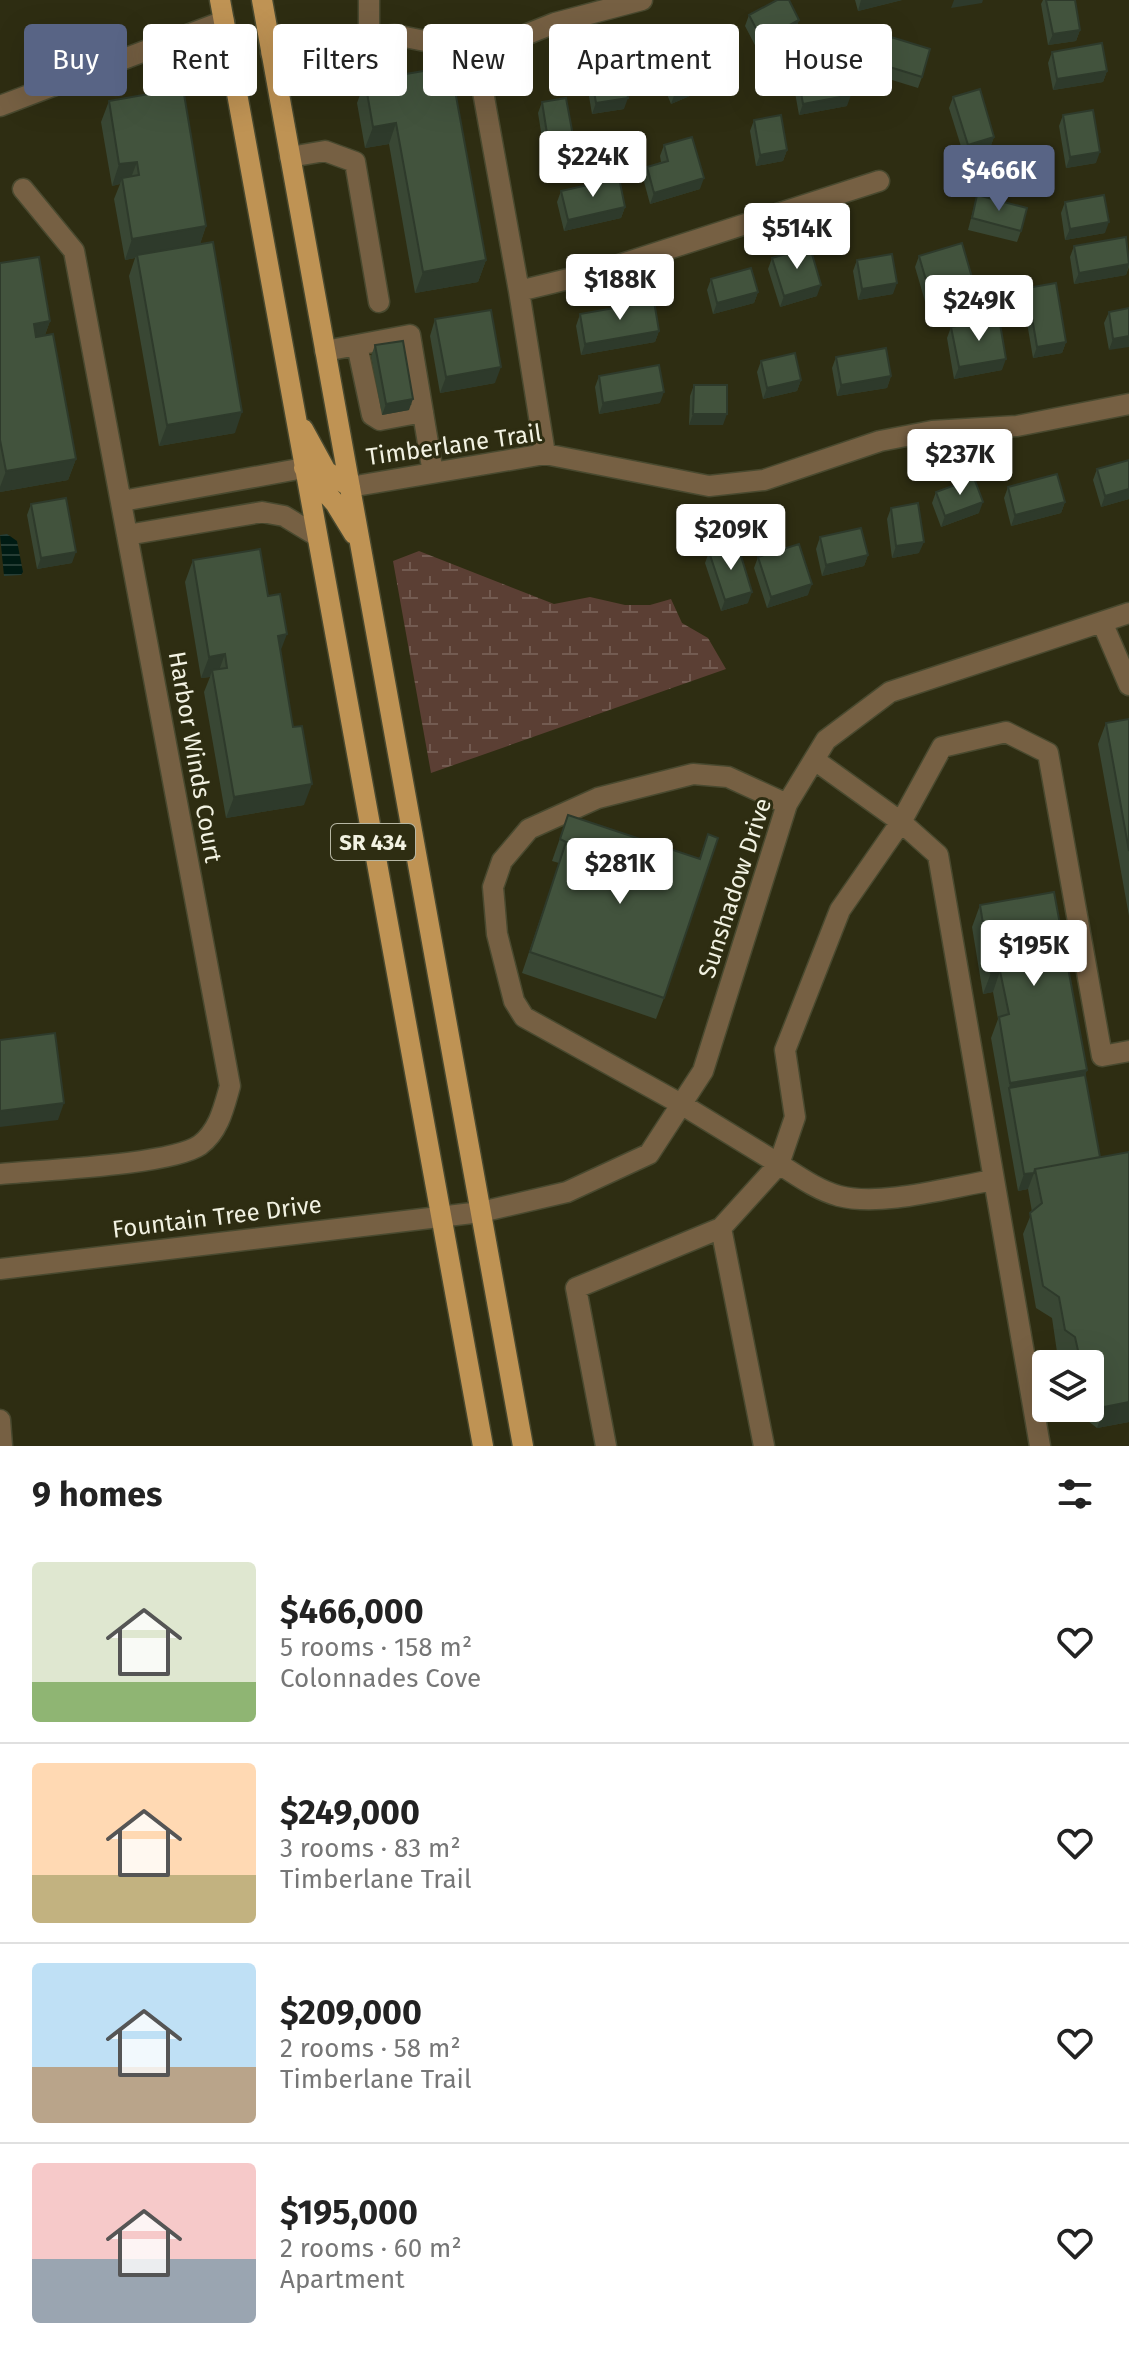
<!DOCTYPE html>
<html lang="en">
<head>
<meta charset="utf-8">
<style>
	body { margin:0; font-family:"Fira Sans",sans-serif; background:#f2f2f2; color:#222; height:100vh; display:flex; flex-direction:column; font-size:30px; white-space:nowrap }
	* { box-sizing:border-box; margin:0 }
	p { font-size:26px; color:#767676 }
	.icon { flex:none; width:44px; height:44px; fill:none; stroke:currentColor; stroke-width:2; stroke-linecap:round; stroke-linejoin:round }
	.map { position:relative; height:1446px; overflow:hidden }
	.details { display:flex; flex-direction:column; background:#fff; flex:1 }
	.details>* { flex:none }
	.banner { position:absolute; left:24px; top:24px; width:1082px; height:72px; display:flex; gap:16px }
	.controls { position:absolute; left:1032px; top:1350px; display:grid; gap:16px }
	.controls a { display:grid; place-items:center; width:72px; height:72px; border-radius:8px; background:#fff; box-shadow:0 8px 32px #0002; font-size:40px }
	.price { position:absolute; translate:-50% -68px; padding:0 18px; border-radius:8px; background:#fff; color:#222; font-size:26px; line-height:52px; filter:drop-shadow(0 2px 4px #0008) }
	.price::after { content:''; position:absolute; left:50%; top:48px; width:24px; height:18px; margin-left:-12px; background:inherit; clip-path:polygon(0 0,100% 0,50% 100%) }
	.price.selected { background:#586485; color:#fff }
	ul { padding:0; list-style:none }
	li { display:flex; align-items:center; gap:24px; height:200px; padding:0 32px }
	li+li { border-top:2px solid #e0e0e0 }
	li span { display:grid; place-items:center; flex:none; width:224px; height:160px; border-radius:8px; color:#555 }
	li>.icon { margin-inline-start:auto }
	span .icon { width:96px; height:96px; fill:#fffc; stroke-width:1 }
	li b { font-size:34px }
	h2 { display:flex; justify-content:space-between; align-items:center; height:96px; padding:0 32px; font-size:34px }
	.pill { padding:0 28px; border-radius:8px; background:#fff; box-shadow:0 8px 32px #0002; font-size:28px; line-height:72px }
	.pill.selected { background:#586485; color:#fff }
	.map>svg:first-child { display:block }
	.wetland { fill:url(#wetland-marsh) }
	.water { fill:url(#water-rules) }
	.lines { fill:none; stroke-linecap:round; stroke-linejoin:round }
	.minor-casing { stroke:#49492f; stroke-width:23 }
	.major-casing { stroke:#49492f; stroke-width:23 }
	.minor { stroke:#766043; stroke-width:20 }
	.major { stroke:#bf9354; stroke-width:20 }
	.wall { fill:#394734 }
	.shaded-wall { fill:#2e3a2b }
	.building { fill:#42533d; stroke:#2e3a2b; stroke-width:2 }
	.labels { text-anchor:middle; stroke-width:6; stroke-linejoin:round; paint-order:stroke }
	.shield { fill:#2e2d12; stroke:#b7b7a4; stroke-width:2 }
	.shield-label { font-size:22px; font-weight:bold; fill:#f2f2e2 }
	.street-label { font-size:24px; fill:#f2f2e2; stroke:#2e2d12 }
</style>
</head>
<body>
<div class="map">
<svg width="1129" height="1446" viewBox="0 0 1129 1446">
	<defs>
		<pattern id="wetland-marsh" width="20" height="14" patternUnits="userSpaceOnUse" patternTransform="scale(2)"><rect width="20" height="14" fill="#5b3f34"/><path d="M1 5h8M5 5V1M11 12h8M15 12V8" fill="none" stroke="#735b51"/></pattern>
		<pattern id="water-rules" width="6" height="5" patternUnits="userSpaceOnUse" patternTransform="scale(2)"><rect width="6" height="5" fill="#001b13"/><path d="M0 2.5h6" fill="none" stroke="#263d35"/></pattern>
	</defs>
	<rect width="100%" height="100%" fill="#2e2d12"/>
	<!-- wetland -->
	<path class="wetland" d="M 419,551 L 554,604 L 590,597 L 625,605 L 650,605 L 671,599 L 682,623 L 708,638 L 726,669 L 431,773 L 393,561 Z"/>
	<!-- water -->
	<path class="water" d="M 7,534 L 17,541 L 23,572 L 21,575 L 4,576 L 0,535 Z"/>
	<g class="lines">
		<!-- minor casing -->
		<g class="minor-casing">
			<path id="minor" d="M 369,37 L 369,0
				M 271,53 L 369,37 L 395,35 L 450,46 L 478,64
				M 478,64 L 519,291 L 545,454
				M 478,64 L 520,37 L 555,23 L 642,0
				M 0,106 L 224,21
				M 290,157 L 325,151 L 355,162 L 379,302
				M 519,291 L 597,272 L 879,181
				M 357,345 L 372,415 L 380,420 L 423,412
				M 325,351 L 410,335 L 433,473
				M 350,487 L 545,454 L 709,486 L 764,480 L 880,441 L 932,431 L 1017,426 L 1129,404
				M 122,501 L 304,468
				M 127,535 L 262,512 L 284,516 L 317,536
				M 1102,622 L 1129,685
				M 816,761 L 901,822 L 840,910 L 785,1050 L 795,1117 L 779,1164 C 798,1176 817,1190 839,1196 C 882,1207 950,1187 994,1180
				M 0,1174 C 42,1170 171,1165 200,1145 C 219,1131 224,1107 230,1086 L 74,251 L 23,189
				M 0,1269 L 481,1212 L 567,1192 L 649,1154 L 703,1071 L 787,804 L 826,740 L 890,692 L 1129,613
				M 0,1420 L 2,1446
				M 606,1446 L 576,1288 L 721,1228
				M 764,1446 L 721,1228 L 779,1164 L 681,1104 L 524,1017 L 514,1001 L 497,934 L 493,887 L 502,861 L 529,829 L 598,798 L 693,774 L 728,777 L 787,804
				M 1040,1446 L 938,855 L 901,822 L 942,747 L 1006,732 L 1048,753 L 1102,1056 L 1129,1051"/>
		</g>
		<!-- major casing -->
		<g class="major-casing">
			<path id="major" d="M 220,0 L 483,1446
				M 262,0 L 523,1446
				M 303,429 L 326,471 L 350,487
				M 304,468 L 335,503 L 354,534"/>
		</g>
		<!-- minor -->
		<use href="#minor" class="minor"/>
		<!-- major -->
		<use href="#major" class="major"/>
	</g>
	<!-- wall -->
	<path class="wall" d="M 855,0 L 902,0 L 858,11 Z
		M 1043,0 L 1075,0 L 1080,30 L 1076,41 L 1048,45 L 1041,4 Z
		M 749,15 L 799,20 L 795,31 L 758,51 L 745,26 Z
		M 891,37 L 922,77 L 918,88 L 879,76 Z
		M 1052,52 L 1107,71 L 1103,82 L 1053,90 L 1048,63 Z
		M 663,64 L 703,81 L 699,92 L 671,104 L 659,75 Z
		M 590,68 L 624,109 L 592,114 L 586,79 Z
		M 798,76 L 847,106 L 799,115 L 794,87 Z
		M 365,81 L 444,87 L 486,260 L 478,282 L 415,293 L 389,144 L 365,148 L 357,103 Z
		M 953,97 L 994,137 L 990,148 L 964,156 L 949,108 Z
		M 109,101 L 206,226 L 200,244 L 235,433 L 159,446 L 129,276 L 135,258 L 125,260 L 114,199 L 120,184 L 112,186 L 101,122 Z
		M 542,102 L 574,141 L 570,152 L 545,157 L 538,113 Z
		M 1063,115 L 1096,163 L 1066,168 L 1059,126 Z
		M 754,120 L 787,150 L 783,161 L 756,166 L 750,131 Z
		M 664,145 L 700,189 L 650,204 L 643,178 L 647,167 L 661,162 L 660,156 Z
		M 561,191 L 625,207 L 621,218 L 564,231 L 557,202 Z
		M 977,195 L 1021,231 L 1017,242 L 968,230 Z
		M 1065,202 L 1105,233 L 1065,240 L 1061,213 Z
		M 1074,246 L 1129,257 L 1129,267 L 1126,275 L 1074,284 L 1070,257 Z
		M 919,256 L 973,281 L 969,292 L 926,305 L 915,267 Z
		M 772,258 L 817,296 L 780,307 L 768,269 Z
		M 857,260 L 893,294 L 858,300 L 853,271 Z
		M 0,263 L 50,321 L 45,335 L 76,459 L 68,480 L 0,492 Z
		M 711,279 L 758,292 L 754,303 L 713,314 L 707,290 Z
		M 1027,288 L 1066,342 L 1062,353 L 1033,358 L 1023,299 Z
		M 1129,308 L 1109,350 L 1104,323 L 1109,312 Z
		M 580,314 L 659,331 L 655,342 L 581,355 L 576,326 Z
		M 435,319 L 495,383 L 440,393 L 430,336 Z
		M 951,327 L 1002,370 L 954,379 L 947,338 Z
		M 375,345 L 409,410 L 382,415 L 371,356 Z
		M 836,357 L 891,376 L 887,388 L 837,396 L 832,368 Z
		M 761,361 L 801,380 L 797,391 L 763,399 L 757,372 Z
		M 599,376 L 660,403 L 599,414 L 595,387 Z
		M 694,385 L 723,425 L 689,425 L 690,396 Z
		M 1129,460 L 1129,499 L 1101,507 L 1093,480 L 1097,469 Z
		M 1008,487 L 1065,502 L 1061,513 L 1011,526 L 1004,498 Z
		M 936,492 L 979,513 L 941,527 L 932,503 Z
		M 31,504 L 72,563 L 37,569 L 27,515 Z
		M 891,508 L 919,553 L 892,558 L 887,519 Z
		M 820,537 L 868,555 L 864,566 L 822,576 L 816,549 Z
		M 709,552 L 748,603 L 721,611 L 705,563 Z
		M 758,557 L 808,595 L 767,608 L 754,568 Z
		M 193,560 L 268,596 L 281,652 L 304,805 L 226,818 L 204,692 L 210,677 L 201,678 L 185,582 Z
		M 1129,719 L 1129,916 L 1098,744 L 1106,723 Z
		M 568,815 L 699,859 L 708,834 L 664,998 L 656,1019 L 522,973 L 559,863 L 552,861 Z
		M 980,905 L 1087,1070 L 1085,1075 L 1100,1157 L 1129,1152 L 1129,1422 L 1097,1428 L 1079,1414 L 1078,1408 L 1090,1408 L 1090,1364 L 1069,1364 L 1068,1358 L 1057,1352 L 1052,1318 L 1036,1308 L 1023,1234 L 1032,1212 L 1028,1189 L 1018,1191 L 991,1038 L 998,1019 L 993,992 L 983,994 L 972,927 Z"/>
	<!-- shaded-wall -->
	<path class="shaded-wall" d="M 861,0 L 902,0 L 858,11 Z
		M 954,0 L 983,0 L 982,3 L 951,8 Z
		M 799,20 L 795,31 L 758,51 L 762,40 Z
		M 1080,30 L 1076,41 L 1048,45 L 1053,34 Z
		M 1107,71 L 1103,82 L 1053,90 L 1057,79 Z
		M 703,81 L 699,92 L 671,104 L 675,93 Z
		M 851,95 L 847,106 L 799,115 L 803,104 Z
		M 628,98 L 624,109 L 592,114 L 596,103 Z
		M 396,123 L 389,144 L 365,148 L 373,127 Z
		M 994,137 L 990,148 L 964,156 L 968,145 Z
		M 574,141 L 570,152 L 545,157 L 549,146 Z
		M 787,150 L 783,161 L 756,166 L 760,155 Z
		M 1100,152 L 1096,163 L 1066,168 L 1070,157 Z
		M 137,162 L 129,183 L 122,178 L 120,184 L 112,186 L 119,164 Z
		M 704,178 L 700,189 L 650,204 L 654,193 Z
		M 625,207 L 621,218 L 564,231 L 568,220 Z
		M 1109,222 L 1105,233 L 1065,240 L 1070,229 Z
		M 206,226 L 199,247 L 137,255 L 135,258 L 125,260 L 132,239 Z
		M 486,260 L 478,282 L 415,293 L 423,272 Z
		M 1129,264 L 1126,275 L 1074,284 L 1079,273 Z
		M 973,281 L 969,292 L 926,305 L 930,294 Z
		M 897,283 L 893,294 L 858,300 L 862,289 Z
		M 821,285 L 817,296 L 780,307 L 784,296 Z
		M 758,292 L 754,303 L 713,314 L 717,303 Z
		M 50,321 L 42,343 L 26,346 L 34,324 Z
		M 659,331 L 655,342 L 581,355 L 585,344 Z
		M 1129,336 L 1129,347 L 1109,350 L 1113,339 Z
		M 1066,342 L 1062,353 L 1033,358 L 1037,347 Z
		M 1006,359 L 1002,370 L 954,379 L 959,367 Z
		M 501,367 L 495,383 L 440,393 L 446,377 Z
		M 891,376 L 887,388 L 837,396 L 841,385 Z
		M 801,380 L 797,391 L 763,399 L 767,388 Z
		M 664,392 L 660,403 L 599,414 L 603,403 Z
		M 413,399 L 409,410 L 382,415 L 386,404 Z
		M 242,412 L 235,433 L 159,446 L 167,425 Z
		M 693,414 L 727,414 L 723,425 L 689,425 Z
		M 76,459 L 68,480 L 0,492 L 0,487 L 6,471 Z
		M 1129,489 L 1129,499 L 1101,507 L 1105,496 Z
		M 983,502 L 979,513 L 941,527 L 945,516 Z
		M 1065,502 L 1061,513 L 1011,526 L 1015,515 Z
		M 924,542 L 919,553 L 892,558 L 896,546 Z
		M 76,552 L 72,563 L 37,569 L 41,558 Z
		M 868,555 L 864,566 L 822,576 L 826,565 Z
		M 812,584 L 808,595 L 767,608 L 771,597 Z
		M 752,592 L 748,603 L 721,611 L 725,600 Z
		M 287,634 L 279,655 L 278,636 Z
		M 225,654 L 217,676 L 212,670 L 210,677 L 201,678 L 209,657 Z
		M 312,784 L 304,805 L 226,818 L 234,797 Z
		M 1000,971 L 993,992 L 983,994 L 991,973 Z
		M 1087,1070 L 1079,1091 L 1009,1088 L 1010,1083 Z
		M 64,1103 L 58,1120 L 0,1127 L 0,1111 Z
		M 1034,1173 L 1028,1189 L 1018,1191 L 1024,1174 Z
		M 1129,1402 L 1129,1422 L 1097,1428 L 1104,1407 Z"/>
	<!-- building -->
	<path class="building" d="M 777,0 L 789,0 L 799,20 L 762,40 L 749,15 Z
		M 1046,0 L 1075,0 L 1080,30 L 1053,34 Z
		M 891,37 L 930,49 L 922,77 L 883,65 Z
		M 1102,43 L 1107,71 L 1057,79 L 1052,52 Z
		M 691,52 L 703,81 L 675,93 L 663,64 Z
		M 622,62 L 628,98 L 596,103 L 590,68 Z
		M 441,68 L 444,87 L 454,85 L 486,260 L 423,272 L 396,123 L 373,127 L 365,81 Z
		M 846,68 L 851,95 L 803,104 L 798,76 Z
		M 183,88 L 206,226 L 132,239 L 122,178 L 139,175 L 137,162 L 119,164 L 109,101 Z
		M 980,89 L 994,137 L 968,145 L 953,97 Z
		M 566,98 L 574,141 L 549,146 L 542,102 Z
		M 1093,110 L 1100,152 L 1070,157 L 1063,115 Z
		M 781,115 L 787,150 L 760,155 L 754,120 Z
		M 692,137 L 704,178 L 654,193 L 647,167 L 668,161 L 664,145 Z
		M 619,178 L 625,207 L 568,220 L 561,191 Z
		M 977,195 L 1027,208 L 1021,231 L 972,218 Z
		M 1104,195 L 1109,222 L 1070,229 L 1065,202 Z
		M 1126,237 L 1129,264 L 1079,273 L 1074,246 Z
		M 213,242 L 242,412 L 167,425 L 137,255 Z
		M 962,243 L 973,281 L 930,294 L 919,256 Z
		M 810,247 L 821,285 L 784,296 L 772,258 Z
		M 892,254 L 897,283 L 862,289 L 857,260 Z
		M 39,257 L 50,321 L 34,324 L 36,337 L 53,334 L 76,459 L 6,471 L 0,440 L 0,263 Z
		M 751,268 L 758,292 L 717,303 L 711,279 Z
		M 1056,283 L 1066,342 L 1037,347 L 1027,288 Z
		M 654,301 L 659,331 L 585,344 L 580,314 Z
		M 1129,308 L 1129,336 L 1113,339 L 1109,312 Z
		M 491,310 L 501,367 L 446,377 L 435,319 Z
		M 999,318 L 1006,359 L 959,367 L 951,327 Z
		M 403,341 L 413,399 L 386,404 L 375,345 Z
		M 886,348 L 891,376 L 841,385 L 836,357 Z
		M 795,353 L 801,380 L 767,388 L 761,361 Z
		M 659,365 L 664,392 L 603,403 L 599,376 Z
		M 694,385 L 727,385 L 727,414 L 693,414 Z
		M 1129,460 L 1129,489 L 1105,496 L 1097,469 Z
		M 1057,474 L 1065,502 L 1015,515 L 1008,487 Z
		M 974,478 L 983,502 L 945,516 L 936,492 Z
		M 66,498 L 76,552 L 41,558 L 31,504 Z
		M 918,503 L 924,542 L 896,546 L 891,508 Z
		M 861,528 L 868,555 L 826,565 L 820,537 Z
		M 737,543 L 752,592 L 725,600 L 709,552 Z
		M 799,544 L 812,584 L 771,597 L 758,557 Z
		M 260,549 L 268,596 L 280,594 L 287,634 L 278,636 L 293,727 L 302,726 L 312,784 L 234,797 L 212,670 L 227,668 L 225,654 L 209,657 L 193,560 Z
		M 1129,719 L 1129,851 L 1106,723 Z
		M 568,815 L 700,859 L 708,834 L 718,838 L 664,998 L 530,952 L 566,842 L 560,839 Z
		M 1054,892 L 1087,1070 L 1010,1083 L 999,1017 L 1009,1014 L 1000,971 L 991,973 L 980,905 Z
		M 55,1033 L 64,1103 L 0,1111 L 0,1040 Z
		M 1085,1075 L 1100,1157 L 1035,1169 L 1034,1173 L 1024,1174 L 1009,1088 Z
		M 1129,1152 L 1129,1402 L 1104,1407 L 1090,1395 L 1090,1364 L 1081,1364 L 1075,1337 L 1065,1330 L 1059,1297 L 1043,1286 L 1030,1213 L 1042,1203 L 1035,1169 Z"/>
	<g class="labels">
		<!-- shield labels -->
		<rect class="shield" x="331" y="824" width="84" height="36" rx="6"/>
		<g class="shield-label">
			<text x="373" y="850">SR 434</text>
		</g>
		<!-- street labels -->
		<g class="street-label">
			<text transform="translate(454 445) rotate(-8)" y="8">Timberlane Trail</text>
			<text transform="translate(195 757) rotate(80)" y="8">Harbor Winds Court</text>
			<text transform="translate(735 888) rotate(-72)" y="8">Sunshadow Drive</text>
			<text transform="translate(217 1217) rotate(-7)" y="8">Fountain Tree Drive</text>
		</g>
	</g>
</svg>
<div class="controls">
<a><svg class="icon" aria-label="layers" viewBox="0 0 24 24"><path d="M12 4l9 5-9 5-9-5zM3 14l9 5 9-5"/></svg></a>
</div>
<b class="price" style="left:593px;top:199px">$224K</b>
<b class="price selected" style="left:999px;top:213px">$466K</b>
<b class="price" style="left:797px;top:271px">$514K</b>
<b class="price" style="left:620px;top:322px">$188K</b>
<b class="price" style="left:979px;top:343px">$249K</b>
<b class="price" style="left:960px;top:497px">$237K</b>
<b class="price" style="left:731px;top:572px">$209K</b>
<b class="price" style="left:620px;top:906px">$281K</b>
<b class="price" style="left:1034px;top:988px">$195K</b>
<div class="banner">
<a class="pill selected">Buy</a>
<a class="pill">Rent</a>
<a class="pill">Filters</a>
<a class="pill">New</a>
<a class="pill">Apartment</a>
<a class="pill">House</a>
</div>
</div>
<section class="details">
<h2>9 homes<svg class="icon" aria-label="filters" viewBox="0 0 24 24"><path d="M4 7h16M4 17h16"/><circle cx="9" cy="7" r="2"/><circle cx="15" cy="17" r="2"/></svg></h2>
<ul>
<li><span style="background:linear-gradient(#dfe7d0 75%,#8fb573 0)"><svg class="icon" aria-label="home" viewBox="0 0 24 24"><path d="M3 11l9-7 9 7M6 9v11h12V9"/></svg></span><div><b>$466,000</b><p>5 rooms · 158 m²</p><p>Colonnades Cove</p></div><svg class="icon" aria-label="heart" viewBox="0 0 24 24"><path d="M12 20l-8-8c-3-5 5-10 8-4 3-6 11-1 8 4z"/></svg></li>
<li><span style="background:linear-gradient(#ffd9b3 70%,#c2b280 0)"><svg class="icon" aria-label="home" viewBox="0 0 24 24"><path d="M3 11l9-7 9 7M6 9v11h12V9"/></svg></span><div><b>$249,000</b><p>3 rooms · 83 m²</p><p>Timberlane Trail</p></div><svg class="icon" aria-label="heart" viewBox="0 0 24 24"><path d="M12 20l-8-8c-3-5 5-10 8-4 3-6 11-1 8 4z"/></svg></li>
<li><span style="background:linear-gradient(#bfe0f5 65%,#b9a48a 0)"><svg class="icon" aria-label="home" viewBox="0 0 24 24"><path d="M3 11l9-7 9 7M6 9v11h12V9"/></svg></span><div><b>$209,000</b><p>2 rooms · 58 m²</p><p>Timberlane Trail</p></div><svg class="icon" aria-label="heart" viewBox="0 0 24 24"><path d="M12 20l-8-8c-3-5 5-10 8-4 3-6 11-1 8 4z"/></svg></li>
<li><span style="background:linear-gradient(#f6c9c9 60%,#9aa5b1 0)"><svg class="icon" aria-label="home" viewBox="0 0 24 24"><path d="M3 11l9-7 9 7M6 9v11h12V9"/></svg></span><div><b>$195,000</b><p>2 rooms · 60 m²</p><p>Apartment</p></div><svg class="icon" aria-label="heart" viewBox="0 0 24 24"><path d="M12 20l-8-8c-3-5 5-10 8-4 3-6 11-1 8 4z"/></svg></li>
</ul>
</section>
</body>
</html>
